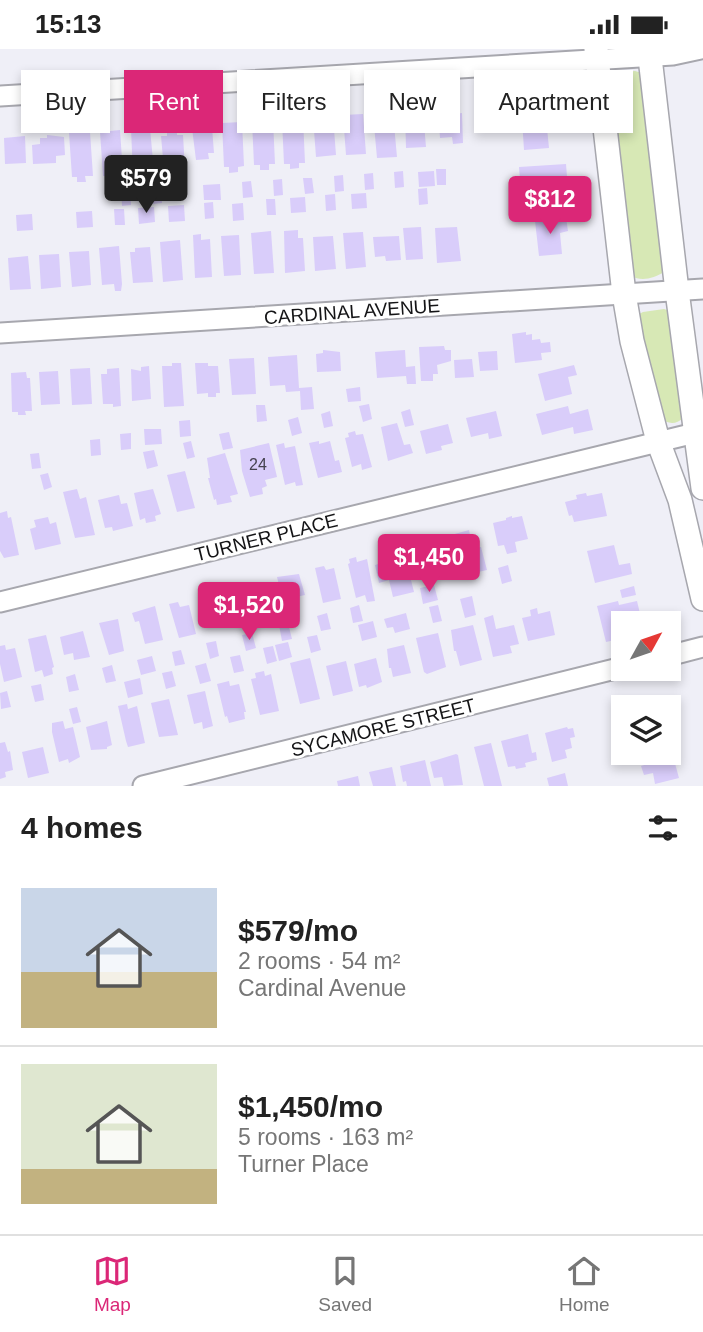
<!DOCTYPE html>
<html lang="en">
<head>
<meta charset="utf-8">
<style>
	body { margin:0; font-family:Arial,sans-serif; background:#f6f6f6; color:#222; height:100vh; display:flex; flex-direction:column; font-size:26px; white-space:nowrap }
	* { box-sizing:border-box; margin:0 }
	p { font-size:23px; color:#767676 }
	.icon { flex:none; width:38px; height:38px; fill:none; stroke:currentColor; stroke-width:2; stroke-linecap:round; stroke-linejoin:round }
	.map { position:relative; height:737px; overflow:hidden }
	.details { display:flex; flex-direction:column; background:#fff; flex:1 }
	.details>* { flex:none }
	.banner { position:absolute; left:21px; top:21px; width:662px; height:63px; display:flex; gap:14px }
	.needle { width:46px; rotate:50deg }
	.buttons { position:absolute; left:611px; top:562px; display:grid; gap:14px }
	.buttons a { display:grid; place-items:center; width:70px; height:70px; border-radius:0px; background:#fff; box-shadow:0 4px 10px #0003; font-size:35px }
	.price { position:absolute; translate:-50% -60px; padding:0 16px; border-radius:7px; background:#db2777; color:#fff; font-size:23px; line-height:46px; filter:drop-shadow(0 2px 4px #0008) }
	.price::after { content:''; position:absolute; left:50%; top:42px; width:21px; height:16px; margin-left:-10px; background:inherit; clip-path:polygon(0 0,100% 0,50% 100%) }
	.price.current { background:#222; color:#fff }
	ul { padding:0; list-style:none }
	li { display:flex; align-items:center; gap:21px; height:175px; padding:0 21px }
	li+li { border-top:2px solid #e0e0e0 }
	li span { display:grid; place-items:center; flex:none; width:196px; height:140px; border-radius:0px; color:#555 }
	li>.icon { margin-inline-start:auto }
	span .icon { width:84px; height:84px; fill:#fffc; stroke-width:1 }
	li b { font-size:30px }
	h2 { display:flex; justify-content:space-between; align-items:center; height:84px; padding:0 21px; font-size:30px }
	.tag { padding:0 24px; border-radius:0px; background:#fff; box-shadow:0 4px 10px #0003; font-size:24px; line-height:63px }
	.tag.current { background:#db2777; color:#fff }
	.status { display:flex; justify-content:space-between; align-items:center; height:49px; padding:0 35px; background:#fff; direction:ltr }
	.status svg { height:19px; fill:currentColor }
	.menu { display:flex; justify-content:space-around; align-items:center; height:98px; border-top:2px solid #e0e0e0; background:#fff; font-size:19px; color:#767676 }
	.menu a { display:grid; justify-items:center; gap:4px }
	.menu .current { color:#db2777 }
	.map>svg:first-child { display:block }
	.green { fill:#d7e8b5 }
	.building { fill:#d9cdfa }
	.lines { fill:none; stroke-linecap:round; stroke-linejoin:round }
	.minor-casing { stroke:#a7a7ae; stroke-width:23 }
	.tertiary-casing { stroke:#a7a7ae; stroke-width:26 }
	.minor { stroke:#fff; stroke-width:19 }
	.tertiary { stroke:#fff; stroke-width:23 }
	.labels { text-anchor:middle; stroke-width:6; stroke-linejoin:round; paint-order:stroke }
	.number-label { font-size:16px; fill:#45424f }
	.street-label { font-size:19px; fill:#141416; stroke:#fff }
</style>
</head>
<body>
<div class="status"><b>15:13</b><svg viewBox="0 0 49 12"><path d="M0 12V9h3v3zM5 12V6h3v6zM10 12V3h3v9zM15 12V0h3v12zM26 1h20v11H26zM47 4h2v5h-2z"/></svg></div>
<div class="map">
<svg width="703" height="737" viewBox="0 0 703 737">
	<rect width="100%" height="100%" fill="#efeff7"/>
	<!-- green -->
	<path class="green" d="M 635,22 L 642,24 L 664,223 C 654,229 642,233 631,227 L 610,27 L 615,24 Z
		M 664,260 L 670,262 L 683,369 C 675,377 667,374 659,369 L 637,266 L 643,263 Z"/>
	<!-- building -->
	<path class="building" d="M 551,52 L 553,79 L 547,79 L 549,99 L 524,101 L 521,54 Z
		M 452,60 L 453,65 L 462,64 L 463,94 L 453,95 L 452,88 L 440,89 L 438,62 Z
		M 423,62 L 426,98 L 406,99 L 405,64 Z
		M 393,64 L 397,108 L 377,109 L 373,65 Z
		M 363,65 L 366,105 L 346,106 L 343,66 Z
		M 333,67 L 336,106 L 316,108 L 313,68 Z
		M 303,69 L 305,114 L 299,114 L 299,119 L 290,120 L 290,115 L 284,115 L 282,71 Z
		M 273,71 L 275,115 L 269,115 L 269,121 L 260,121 L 260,116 L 254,116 L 252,72 Z
		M 242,73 L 244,117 L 238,118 L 238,123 L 229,124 L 229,118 L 224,118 L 222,74 Z
		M 212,78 L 214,104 L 208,104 L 209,110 L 196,111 L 192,79 Z
		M 150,79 L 154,123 L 146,124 L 147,128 L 138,129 L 138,125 L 133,125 L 131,80 Z
		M 120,81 L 123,125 L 116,126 L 117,131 L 107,131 L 107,127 L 103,127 L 100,83 Z
		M 90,83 L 93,127 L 85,127 L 86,133 L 77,133 L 77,128 L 72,128 L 69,84 Z
		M 167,84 L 177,84 L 177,86 L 183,86 L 185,120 L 164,121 L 161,87 L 167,87 Z
		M 47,86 L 64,88 L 65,106 L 56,107 L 56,114 L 33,115 L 32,96 L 40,95 L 40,89 L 47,89 Z
		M 25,87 L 26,114 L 5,115 L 4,89 Z
		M 566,115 L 568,140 L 521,143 L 519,118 Z
		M 436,120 L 446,120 L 446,136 L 437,136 Z
		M 403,122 L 404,138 L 395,139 L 394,123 Z
		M 434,122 L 435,137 L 419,138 L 418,123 Z
		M 373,124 L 374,140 L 365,141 L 364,125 Z
		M 343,126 L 344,142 L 335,143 L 334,127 Z
		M 303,129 L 312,129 L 314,144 L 305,145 Z
		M 282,130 L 283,146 L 274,147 L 273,131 Z
		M 251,132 L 253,148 L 243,149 L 242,133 Z
		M 220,135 L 221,151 L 204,151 L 203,136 Z
		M 152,138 L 161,138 L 162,154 L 153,155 Z
		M 130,139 L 131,156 L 122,157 L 121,140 Z
		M 427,139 L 428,155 L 419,156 L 418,140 Z
		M 366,144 L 367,159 L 352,160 L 351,145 Z
		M 335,145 L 336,161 L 326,162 L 325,146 Z
		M 305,148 L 306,163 L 291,164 L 290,149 Z
		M 266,150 L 275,150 L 276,166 L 267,166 Z
		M 213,153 L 214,169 L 205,170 L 204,154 Z
		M 243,154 L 244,171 L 233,172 L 232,155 Z
		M 184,156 L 185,172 L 169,173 L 168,157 Z
		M 154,158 L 155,173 L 139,175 L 138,159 Z
		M 114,160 L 124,160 L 125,176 L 115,176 Z
		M 92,162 L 93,178 L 77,179 L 76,163 Z
		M 32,165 L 33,181 L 17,182 L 16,166 Z
		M 566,168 L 568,182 L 560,184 L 562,205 L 539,207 L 535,172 Z
		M 421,178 L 423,210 L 406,211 L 403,179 Z
		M 457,178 L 461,212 L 437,214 L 435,179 Z
		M 298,181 L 298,189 L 303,189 L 305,222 L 285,224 L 284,182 Z
		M 271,182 L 274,224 L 254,225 L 251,184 Z
		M 363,183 L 366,218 L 346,220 L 343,184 Z
		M 201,185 L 201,191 L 210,190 L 212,228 L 195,229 L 193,186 Z
		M 239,186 L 241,226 L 224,227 L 221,187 Z
		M 333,187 L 336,220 L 315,222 L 313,188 Z
		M 399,187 L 401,211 L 386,212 L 385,207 L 375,208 L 373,188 Z
		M 180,191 L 183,231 L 163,233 L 160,193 Z
		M 119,197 L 122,235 L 121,242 L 115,242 L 114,235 L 102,236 L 99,199 Z
		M 150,198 L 153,233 L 133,234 L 130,203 L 135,203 L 135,199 Z
		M 89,202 L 91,236 L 72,238 L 69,203 Z
		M 59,205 L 61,238 L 41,240 L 39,206 Z
		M 28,207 L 31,240 L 10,241 L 8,209 Z
		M 526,283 L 526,286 L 532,285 L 532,291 L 540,290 L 541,294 L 550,293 L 551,303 L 541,304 L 542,311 L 515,314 L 512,285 Z
		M 444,297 L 445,301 L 451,301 L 451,312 L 437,316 L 438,325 L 433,325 L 433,332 L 421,332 L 419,298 Z
		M 323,301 L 340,303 L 341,322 L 317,323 L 316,305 L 323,304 Z
		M 405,301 L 406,318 L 415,317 L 416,335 L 407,335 L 406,327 L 377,329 L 375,303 Z
		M 497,302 L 498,321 L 480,322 L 478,303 Z
		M 297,306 L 299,339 L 312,338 L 314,360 L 301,361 L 300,342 L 286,343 L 285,336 L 270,337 L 268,308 Z
		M 254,309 L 256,345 L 232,346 L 229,310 Z
		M 472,310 L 474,328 L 455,329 L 454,311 Z
		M 172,314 L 181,314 L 184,357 L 164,358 L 162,317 L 172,317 Z
		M 195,314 L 208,314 L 208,317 L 218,317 L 220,344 L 216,344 L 216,348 L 208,348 L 208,344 L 197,345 Z
		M 574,316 L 577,326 L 568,328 L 572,345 L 545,352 L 538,325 Z
		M 149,317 L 151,350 L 132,352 L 131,320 L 141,322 L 141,318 Z
		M 90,319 L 92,355 L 72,356 L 70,320 Z
		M 119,319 L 121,357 L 113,358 L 113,355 L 103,355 L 101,325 L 107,325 L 107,320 Z
		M 58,322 L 60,355 L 41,356 L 39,323 Z
		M 26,323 L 27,329 L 30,329 L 32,362 L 25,362 L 26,366 L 18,366 L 18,363 L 12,363 L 11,324 Z
		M 360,338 L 361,352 L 348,353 L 346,340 Z
		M 369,355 L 372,370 L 363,373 L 359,357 Z
		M 256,356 L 265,356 L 267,372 L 257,373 Z
		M 568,357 L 570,365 L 588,360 L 593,381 L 574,385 L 573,378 L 542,386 L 536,365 Z
		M 410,360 L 414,376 L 405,378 L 401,363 Z
		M 330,362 L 333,377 L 324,379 L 321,365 Z
		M 496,362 L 502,387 L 489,390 L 488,384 L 471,388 L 466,369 Z
		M 298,368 L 302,384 L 292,387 L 288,371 Z
		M 190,371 L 191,387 L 180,388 L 179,372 Z
		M 397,374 L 404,396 L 410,395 L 413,404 L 388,412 L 381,378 Z
		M 448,375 L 453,394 L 441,397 L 442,401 L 426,405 L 420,382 Z
		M 144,380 L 161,380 L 162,395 L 145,396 Z
		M 355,382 L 356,386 L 363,385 L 372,418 L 362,421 L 361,415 L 352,418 L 345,389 L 349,388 L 348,384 Z
		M 229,383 L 233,399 L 223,401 L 219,385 Z
		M 131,384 L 131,400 L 121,401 L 120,385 Z
		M 100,390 L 101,406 L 91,407 L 90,391 Z
		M 191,392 L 195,408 L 187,410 L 183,394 Z
		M 319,392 L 319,395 L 330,392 L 335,412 L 339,411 L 342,423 L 318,429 L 309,394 Z
		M 269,394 L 277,428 L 265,431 L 267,437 L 262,439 L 263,445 L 250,448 L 242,422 L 240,401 Z
		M 284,394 L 285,399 L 295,397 L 303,436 L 296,437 L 295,433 L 285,436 L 276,396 Z
		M 154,401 L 158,417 L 147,420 L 143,403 Z
		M 39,404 L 41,419 L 32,420 L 30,405 Z
		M 225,404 L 238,445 L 230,447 L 232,453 L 217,456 L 216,450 L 214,451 L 208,429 L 210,429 L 207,409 Z
		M 185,422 L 195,459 L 177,463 L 167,426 Z
		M 48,424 L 52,438 L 44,441 L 40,426 Z
		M 77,440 L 80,450 L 86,448 L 95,486 L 75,489 L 63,443 Z
		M 153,440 L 161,465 L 155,467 L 156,472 L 146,474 L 145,469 L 140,471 L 134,444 Z
		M 586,444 L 587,447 L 602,444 L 607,467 L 574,473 L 572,466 L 569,467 L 565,453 L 577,450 L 576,446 Z
		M 119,446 L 121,455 L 127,454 L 133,477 L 113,482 L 112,478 L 105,479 L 98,451 Z
		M 7,462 L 8,469 L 11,468 L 19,506 L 4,509 L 0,502 L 0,464 Z
		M 512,467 L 512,469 L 522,467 L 528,490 L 515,493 L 517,503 L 507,505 L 504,496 L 498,497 L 493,474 L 506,471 L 506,469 Z
		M 48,468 L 50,475 L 56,473 L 61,495 L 35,501 L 30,480 L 36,478 L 34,471 Z
		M 469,481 L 473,500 L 481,498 L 487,521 L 461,527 L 451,486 Z
		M 434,490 L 435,493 L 441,492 L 449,525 L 428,530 L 420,497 L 427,495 L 426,492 Z
		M 614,496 L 619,516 L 630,514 L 632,525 L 595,534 L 587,502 Z
		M 403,499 L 414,543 L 393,548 L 389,531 L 379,534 L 375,516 L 385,513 L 383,504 Z
		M 356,508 L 357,513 L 367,510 L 375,552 L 367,553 L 365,546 L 356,549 L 348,515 L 350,514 L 349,510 Z
		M 508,516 L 512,532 L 502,535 L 498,519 Z
		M 324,517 L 326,521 L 334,519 L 341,550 L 323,554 L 315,519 Z
		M 299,525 L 305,546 L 286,550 L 283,536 L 279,536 L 277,528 Z
		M 263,535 L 271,567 L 253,572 L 247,548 L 242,549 L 240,540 Z
		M 434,536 L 438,551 L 423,555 L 420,539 Z
		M 634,537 L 636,546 L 622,549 L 620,541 Z
		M 226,544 L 232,575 L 217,579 L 208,549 Z
		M 472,547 L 476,566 L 465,569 L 460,550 Z
		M 618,552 L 619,556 L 637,552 L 642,573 L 623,574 L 623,589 L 606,593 L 597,557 Z
		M 178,553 L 180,558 L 189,556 L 196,585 L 179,589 L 169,555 Z
		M 359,556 L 363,572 L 353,574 L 350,559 Z
		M 438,556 L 442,572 L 433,574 L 429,558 Z
		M 155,557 L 163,591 L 145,595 L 139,572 L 135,573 L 132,564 Z
		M 537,559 L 538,565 L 550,562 L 555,586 L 528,592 L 522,569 L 531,567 L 530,561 Z
		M 327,564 L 331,580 L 321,582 L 317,567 Z
		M 406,564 L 410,580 L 395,584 L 393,578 L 387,579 L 384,570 Z
		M 493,566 L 496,580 L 514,576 L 519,595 L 510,597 L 512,604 L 493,608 L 484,569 Z
		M 118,570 L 124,602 L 109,606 L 99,574 Z
		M 373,572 L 377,588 L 362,592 L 358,576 Z
		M 288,574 L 292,590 L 282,592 L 279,576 Z
		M 473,576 L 482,611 L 460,617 L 456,602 L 454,602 L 451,581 Z
		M 83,582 L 90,608 L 74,611 L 73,604 L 64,606 L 60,588 Z
		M 252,584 L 256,599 L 246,602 L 242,586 Z
		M 438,584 L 446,618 L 427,625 L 424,623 L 416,589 Z
		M 46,586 L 54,618 L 52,619 L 53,625 L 44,628 L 42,621 L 35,623 L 28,590 Z
		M 317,586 L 321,601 L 311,604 L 307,588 Z
		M 216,592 L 219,607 L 210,610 L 206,594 Z
		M 288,593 L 292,608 L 279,612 L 275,596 Z
		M 5,596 L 6,601 L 15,599 L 22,628 L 4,633 L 0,615 L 0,597 Z
		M 404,596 L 411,624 L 393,628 L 391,619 L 389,619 L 387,600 Z
		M 273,597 L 277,612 L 267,615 L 263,599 Z
		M 181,601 L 185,615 L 175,617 L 172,603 Z
		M 240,606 L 244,622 L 234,624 L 230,608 Z
		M 152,607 L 156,622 L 141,626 L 137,611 Z
		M 310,609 L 320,650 L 300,655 L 290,614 Z
		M 376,609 L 382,633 L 367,639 L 366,636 L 359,638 L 354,615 Z
		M 346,612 L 353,642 L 333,647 L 326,617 Z
		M 206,614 L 211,632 L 200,635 L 195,617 Z
		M 112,616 L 116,632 L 106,634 L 102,619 Z
		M 172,622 L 176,637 L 166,640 L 162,624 Z
		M 264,622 L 265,627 L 271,625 L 279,662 L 260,666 L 251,630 L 256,629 L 255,624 Z
		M 75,625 L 79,641 L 69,643 L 66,628 Z
		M 140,629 L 143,645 L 128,649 L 124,633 Z
		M 229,632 L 230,637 L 239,635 L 246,663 L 244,663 L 245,670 L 229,674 L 227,667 L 225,668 L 217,635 Z
		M 41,635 L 44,651 L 35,653 L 31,637 Z
		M 7,642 L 11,658 L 1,660 L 0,644 Z
		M 205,642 L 213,677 L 203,680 L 202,673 L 194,675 L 187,646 Z
		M 169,650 L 178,686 L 159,688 L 151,654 Z
		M 640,651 L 641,655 L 657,651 L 659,658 L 631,658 L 630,653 Z
		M 127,655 L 128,660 L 137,657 L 145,694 L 128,698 L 126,692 L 118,657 Z
		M 77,658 L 81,673 L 73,675 L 69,660 Z
		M 63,672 L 65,680 L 73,678 L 80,708 L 69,714 L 68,710 L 59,713 L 52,683 L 52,674 Z
		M 107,672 L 112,696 L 107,698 L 107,700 L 91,701 L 86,678 Z
		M 567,678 L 568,680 L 573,679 L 575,688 L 570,689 L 572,699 L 565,701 L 567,709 L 552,713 L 545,684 Z
		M 528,685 L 532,704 L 536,703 L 537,711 L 525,714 L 526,718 L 516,720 L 515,717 L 508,718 L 501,692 Z
		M 5,693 L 8,703 L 10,702 L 13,721 L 5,723 L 6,728 L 0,730 L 0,694 Z
		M 491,694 L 502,737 L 484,737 L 474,698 Z
		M 43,698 L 49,724 L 28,729 L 22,703 Z
		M 456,705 L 458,706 L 463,736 L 444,737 L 442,728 L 434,729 L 430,713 Z
		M 673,707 L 679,729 L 655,735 L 653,724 L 644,726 L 641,717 Z
		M 425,711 L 431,737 L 407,737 L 406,732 L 403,733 L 400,717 Z
		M 392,718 L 396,737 L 373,737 L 369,723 Z
		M 565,724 L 568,737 L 549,737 L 547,729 Z
		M 358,727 L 360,737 L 338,737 L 337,732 Z"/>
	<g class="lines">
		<!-- minor casing -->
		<g class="minor-casing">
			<path id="minor" d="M 0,47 L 673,6 L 701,0
				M 0,284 L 703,240
				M 0,553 L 695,384
				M 668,607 L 703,598
				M 143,737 L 623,618"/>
		</g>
		<!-- tertiary casing -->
		<g class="tertiary-casing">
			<path id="tertiary" d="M 596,0 L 624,245 L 632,292 L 658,392 L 680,451 L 703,550
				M 649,0 L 677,242 L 703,439"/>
		</g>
		<!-- minor -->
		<use href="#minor" class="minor"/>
		<!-- tertiary -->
		<use href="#tertiary" class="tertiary"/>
	</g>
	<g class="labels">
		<!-- number labels -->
		<g class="number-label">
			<text x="258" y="421">24</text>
		</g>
		<!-- street labels -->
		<g class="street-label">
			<text transform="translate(352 262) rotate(-4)" y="7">CARDINAL AVENUE</text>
			<text transform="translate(266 488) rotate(-14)" y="7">TURNER PLACE</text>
			<text transform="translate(383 678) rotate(-14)" y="7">SYCAMORE STREET</text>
		</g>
	</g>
</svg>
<div class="buttons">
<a><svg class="needle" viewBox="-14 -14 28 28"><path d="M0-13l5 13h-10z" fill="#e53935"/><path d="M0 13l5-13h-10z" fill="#767676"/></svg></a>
<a><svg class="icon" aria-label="layers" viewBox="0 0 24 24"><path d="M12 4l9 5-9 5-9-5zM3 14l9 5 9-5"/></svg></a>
</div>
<b class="price current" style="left:146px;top:166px">$579</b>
<b class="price" style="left:550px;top:187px">$812</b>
<b class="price" style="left:429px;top:545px">$1,450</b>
<b class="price" style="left:249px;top:593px">$1,520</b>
<div class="banner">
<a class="tag">Buy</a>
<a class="tag current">Rent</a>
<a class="tag">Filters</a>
<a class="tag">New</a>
<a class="tag">Apartment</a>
</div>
</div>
<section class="details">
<h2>4 homes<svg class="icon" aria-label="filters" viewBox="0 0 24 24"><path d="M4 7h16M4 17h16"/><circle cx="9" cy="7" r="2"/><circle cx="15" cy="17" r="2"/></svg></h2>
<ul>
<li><span style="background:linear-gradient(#c9d6e8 60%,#c2b280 0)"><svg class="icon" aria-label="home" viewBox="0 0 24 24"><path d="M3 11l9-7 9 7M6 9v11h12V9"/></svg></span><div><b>$579/mo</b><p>2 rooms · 54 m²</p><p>Cardinal Avenue</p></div></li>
<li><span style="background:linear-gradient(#dfe7d0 75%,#c2b280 0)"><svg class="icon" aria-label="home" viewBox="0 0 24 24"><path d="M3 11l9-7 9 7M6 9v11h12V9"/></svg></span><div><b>$1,450/mo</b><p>5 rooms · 163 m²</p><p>Turner Place</p></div></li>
</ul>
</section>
<nav class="menu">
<a class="current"><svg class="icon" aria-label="map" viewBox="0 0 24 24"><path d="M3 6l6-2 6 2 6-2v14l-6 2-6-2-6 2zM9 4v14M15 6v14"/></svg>Map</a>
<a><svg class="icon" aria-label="saved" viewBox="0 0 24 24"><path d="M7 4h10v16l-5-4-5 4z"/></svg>Saved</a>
<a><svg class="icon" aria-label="home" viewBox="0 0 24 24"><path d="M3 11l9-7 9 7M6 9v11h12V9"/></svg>Home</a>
</nav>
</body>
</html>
